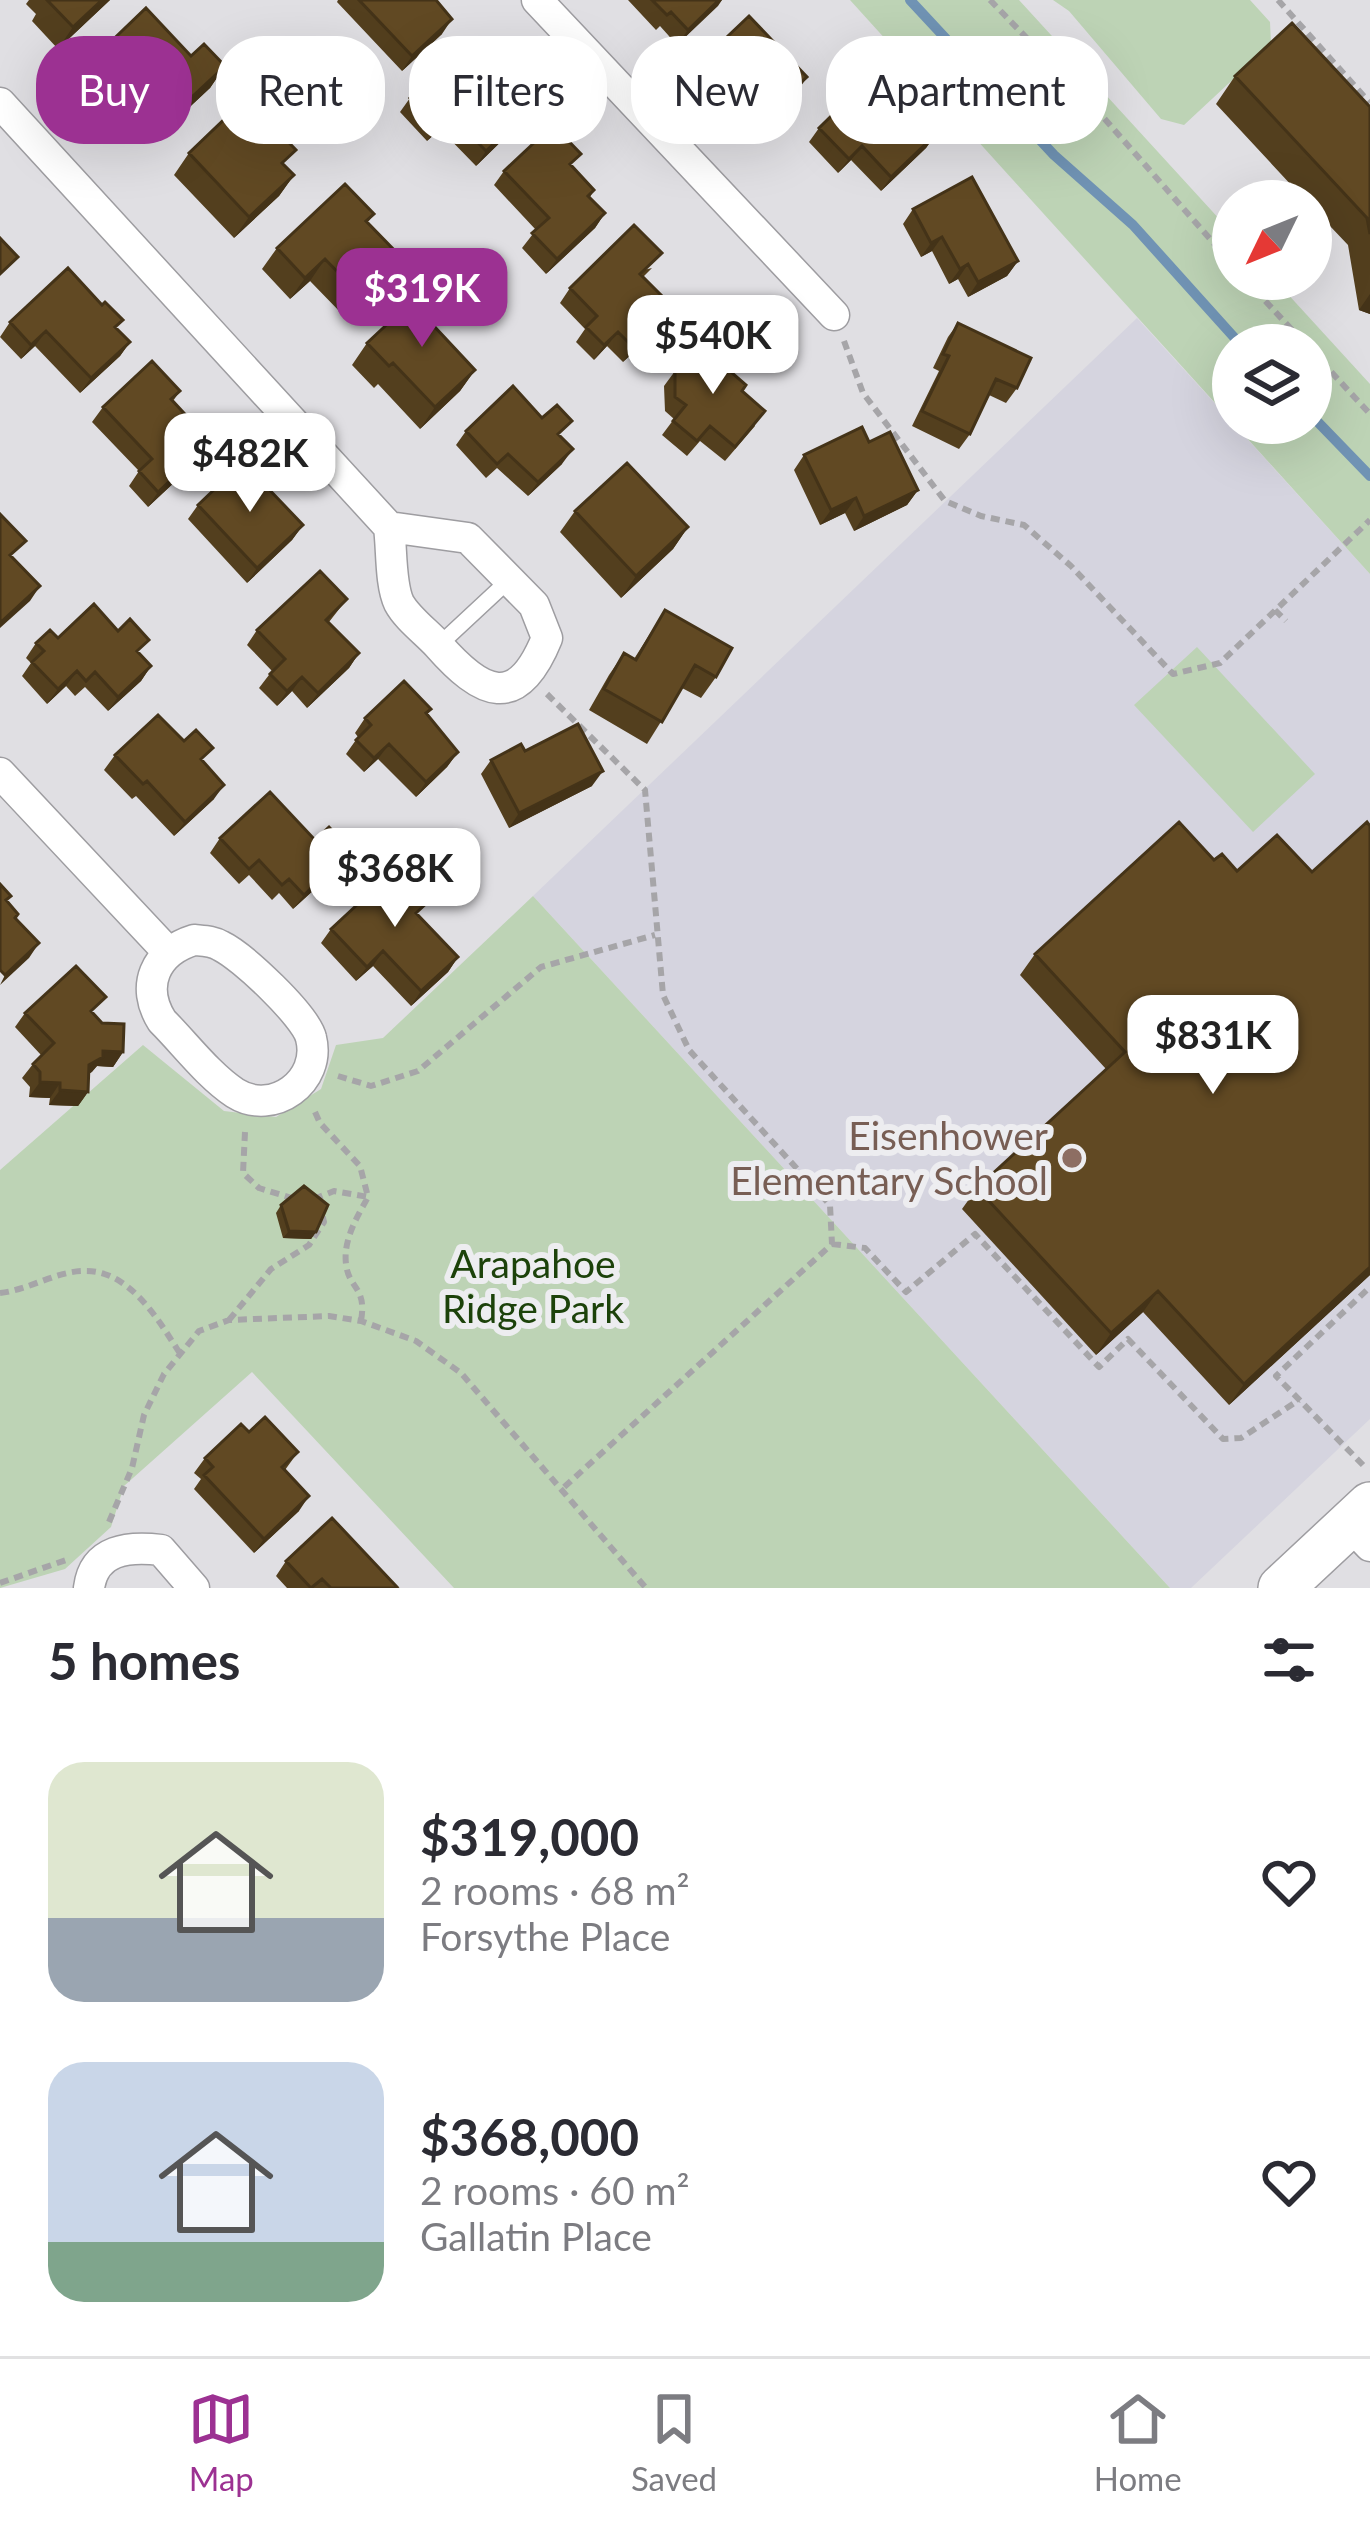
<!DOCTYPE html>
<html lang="en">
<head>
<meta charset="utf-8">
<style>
	body { margin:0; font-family:Lato,sans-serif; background:#f2f2f3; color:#2b2b33; height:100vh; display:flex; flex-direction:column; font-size:45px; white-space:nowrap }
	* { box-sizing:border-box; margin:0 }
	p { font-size:39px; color:#7c7c81 }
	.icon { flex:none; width:66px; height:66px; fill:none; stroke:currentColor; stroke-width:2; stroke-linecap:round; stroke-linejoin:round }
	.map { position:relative; height:1588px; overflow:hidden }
	.sheet { display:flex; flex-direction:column; background:#fff; flex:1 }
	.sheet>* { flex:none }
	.hud { position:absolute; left:36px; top:36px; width:1299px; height:108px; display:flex; gap:24px }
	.needle { width:78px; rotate:227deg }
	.tools { position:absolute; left:1212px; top:180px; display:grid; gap:24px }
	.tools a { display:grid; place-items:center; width:120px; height:120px; border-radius:50%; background:#fff; box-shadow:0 12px 48px #0002; font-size:60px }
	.price { position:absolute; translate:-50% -102px; padding:0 27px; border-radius:24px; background:#fff; color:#222; font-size:39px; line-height:78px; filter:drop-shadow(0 3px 6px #0008) }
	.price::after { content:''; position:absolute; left:50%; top:72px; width:36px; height:27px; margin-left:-18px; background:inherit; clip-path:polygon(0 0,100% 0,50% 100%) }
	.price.selected { background:#9c3192; color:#fff }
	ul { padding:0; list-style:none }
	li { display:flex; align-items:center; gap:36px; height:300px; padding:0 48px }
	li span { display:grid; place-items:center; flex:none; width:336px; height:240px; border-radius:36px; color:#555 }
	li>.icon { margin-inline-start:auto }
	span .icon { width:144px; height:144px; fill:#fffc; stroke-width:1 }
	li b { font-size:51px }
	h2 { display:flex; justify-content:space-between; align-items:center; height:144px; padding:0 48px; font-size:51px }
	.pill { padding:0 42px; border-radius:48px; background:#fff; box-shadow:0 12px 48px #0002; font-size:42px; line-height:108px }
	.pill.selected { background:#9c3192; color:#fff }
	.dock { display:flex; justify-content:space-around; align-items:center; height:168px; border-top:3px solid #e1e1e2; background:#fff; font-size:33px; color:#7c7c81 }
	.dock a { display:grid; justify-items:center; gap:6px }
	.dock .selected { color:#9c3192 }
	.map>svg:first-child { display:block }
	.built { fill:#d5d4df }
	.green { fill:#bdd3b5; fill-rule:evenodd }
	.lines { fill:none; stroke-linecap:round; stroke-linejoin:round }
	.stream { stroke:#7093b4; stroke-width:10 }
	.lane-casing { stroke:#9e9da1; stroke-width:18 }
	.street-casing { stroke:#9e9da1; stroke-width:33 }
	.secondary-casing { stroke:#9e9da1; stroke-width:48 }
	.path { stroke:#a6a5a8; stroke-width:6; stroke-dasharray:9 6; stroke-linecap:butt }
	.lane { stroke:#fff; stroke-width:15 }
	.street { stroke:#fff; stroke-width:30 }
	.secondary { stroke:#fff; stroke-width:45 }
	.wall { fill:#533f1e }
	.shaded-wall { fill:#443318 }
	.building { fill:#614923; stroke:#443318; stroke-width:3 }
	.education-dot { fill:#8d6e63; stroke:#ededf0; stroke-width:4.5 }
	.labels { text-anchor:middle; stroke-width:12; stroke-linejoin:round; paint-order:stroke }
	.education-label { font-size:39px; fill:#785e54; stroke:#ededf0; text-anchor:end }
	.park-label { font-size:39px; fill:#1c420a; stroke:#ededf0 }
</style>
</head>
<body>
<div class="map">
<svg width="1370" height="1588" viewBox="0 0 1370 1588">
	<rect width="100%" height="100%" fill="#e0dfe3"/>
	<!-- built -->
	<path class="built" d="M 1137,318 L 1370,574 L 1370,1419 L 1191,1588 L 1170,1588 L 533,896 Z"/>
	<!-- green -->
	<path class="green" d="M 850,0 L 1019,0 L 1233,234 L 1233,279 L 1274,279 L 1370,384 L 1370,574 ZM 1233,345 L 1311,345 L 1311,423 L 1233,423 Z
		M 1053,0 L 1250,0 L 1270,22 L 1271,44 L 1184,125 L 1161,119 L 1069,11 Z
		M 1197,647 L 1315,774 L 1253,832 L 1134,705 Z
		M 533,896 L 1170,1588 L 454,1588 L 252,1372 L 124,1486 L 111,1527 L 65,1569 L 0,1588 L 0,1170 L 143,1045 L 224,1111 L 276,1117 L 321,1089 L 336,1045 L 383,1038 Z"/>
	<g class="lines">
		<!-- stream -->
		<path class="stream" d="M 910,0 L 1054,155 L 1133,225 L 1241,345
			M 1311,415 L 1370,476"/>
		<!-- lane casing -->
		<g class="lane-casing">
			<path id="lane" d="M 438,646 L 509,580"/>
		</g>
		<!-- street casing -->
		<g class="street-casing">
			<path id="street" d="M 537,0 L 834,315
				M 0,103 L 389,527 C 392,549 390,584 399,603 C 407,618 426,632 438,645 C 482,695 517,712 547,638 L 534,605 L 468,538 L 389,527
				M 0,773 L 168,952
				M 194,940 C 204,941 213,941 221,946 C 242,956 306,1016 311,1038 C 322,1081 273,1117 235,1093 C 208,1075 185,1044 162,1021 C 140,986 155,952 194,940 Z
				M 1349,1524 L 1370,1546
				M 89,1588 C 94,1549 129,1546 161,1550 L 194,1588"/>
		</g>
		<!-- secondary casing -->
		<g class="secondary-casing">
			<path id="secondary" d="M 1281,1588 L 1370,1505"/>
		</g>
		<!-- path -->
		<path class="path" d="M 990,0 L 1103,117 L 1233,265
			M 1278,0 L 1370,103
			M 1245,279 L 1306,345
			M 844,341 L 863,393 L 945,501 L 981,516 L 1024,525 L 1071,566 L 1173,674 L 1220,663 L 1370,520
			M 1311,350 L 1370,414
			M 1275,610 L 1286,621
			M 547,694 L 645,790 L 663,995 L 689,1050 L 830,1205 L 832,1244 L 562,1489
			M 338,1076 L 371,1086 L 418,1071 L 541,967 L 655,935
			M 315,1112 L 320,1123 L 360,1166 L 368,1197 C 357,1217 343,1240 346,1264 C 349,1290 367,1286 361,1321
			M 245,1132 L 243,1173 L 259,1188 L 295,1199
			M 314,1199 L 334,1191 L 368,1197
			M 832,1244 L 865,1248 L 906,1292 L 975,1234 L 1099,1367 L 1128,1339 L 1223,1439 L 1241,1438 L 1299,1400
			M 0,1293 C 28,1290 55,1272 82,1271 C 128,1268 158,1319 179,1352
			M 229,1320 L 271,1269 L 309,1245 L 324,1222 L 321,1209
			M 1363,1465 L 1276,1376 L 1370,1287
			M 109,1522 L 132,1468 L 144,1415 L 164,1374 L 199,1331 L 229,1320 L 329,1316 L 361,1321 L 416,1341 L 461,1373 L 646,1588
			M 0,1583 L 66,1560"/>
		<!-- lane -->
		<use href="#lane" class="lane"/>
		<!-- street -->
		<use href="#street" class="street"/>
		<!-- secondary -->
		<use href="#secondary" class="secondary"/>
	</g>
	<!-- wall -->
	<path class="wall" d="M 29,0 L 110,0 L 58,49 L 32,21 L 36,14 L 26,4 Z
		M 338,0 L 436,0 L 442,34 L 402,71 L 337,2 Z
		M 628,0 L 722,0 L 677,45 L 660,26 L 656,30 Z
		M 98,54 L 191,56 L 225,66 L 210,88 L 164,131 L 149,114 L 141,121 L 118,97 L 110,105 L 82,75 Z
		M 445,54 L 528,111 L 518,125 L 476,166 L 440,129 L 427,141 L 400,112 L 410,98 L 438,72 L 435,68 Z
		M 708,55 L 797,92 L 755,131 L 698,70 Z
		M 1235,76 L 1370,107 L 1370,314 L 1359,310 L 1348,245 L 1311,206 L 1311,201 L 1306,201 L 1216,104 Z
		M 892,115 L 936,134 L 926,148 L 881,191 L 851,160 L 838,173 L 809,142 L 819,128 Z
		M 189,153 L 285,166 L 294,175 L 279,196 L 234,238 L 174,175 Z
		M 572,167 L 594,190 L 590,197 L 605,213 L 595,228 L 546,274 L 522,248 L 536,230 L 494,185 L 504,171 Z
		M 913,209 L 1018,261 L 1007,276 L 968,297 L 958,279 L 949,284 L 932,251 L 921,257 L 903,224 Z
		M 374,214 L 368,222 L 399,255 L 384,277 L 343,315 L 310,281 L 290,299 L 262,269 L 277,248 Z
		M 652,268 L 643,277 L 674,308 L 664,323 L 623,362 L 607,346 L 594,360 L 576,342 L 585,329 L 560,303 L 570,288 Z
		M 10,322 L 117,328 L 130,342 L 120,356 L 80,393 L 35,346 L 21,359 L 0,337 Z
		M 958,323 L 1017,388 L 1006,403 L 989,395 L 970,434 L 959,449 L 912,426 L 939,371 L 933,368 L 948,337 Z
		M 436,328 L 475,370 L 460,391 L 420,429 L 378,384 L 374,388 L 352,365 L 367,343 Z
		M 724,367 L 742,391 L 755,426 L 725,461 L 700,441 L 687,456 L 662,435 L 674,419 L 665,411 L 664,386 L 675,371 Z
		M 180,391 L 173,401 L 194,424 L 189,431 L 195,463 L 148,507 L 129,486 L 139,471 L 92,422 L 103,407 Z
		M 466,431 L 561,437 L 562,464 L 528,496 L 497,468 L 486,478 L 456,445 Z
		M 869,442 L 918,490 L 907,505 L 854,531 L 845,513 L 820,525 L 794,470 L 804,455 Z
		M 198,505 L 303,525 L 292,540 L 247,583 L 188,519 Z
		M 575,511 L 688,527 L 673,549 L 621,598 L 560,532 Z
		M 347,599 L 329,622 L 359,653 L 349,668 L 307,708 L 292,691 L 277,706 L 259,688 L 272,671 L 247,645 L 257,630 Z
		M 665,610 L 716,677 L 701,698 L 682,688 L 647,744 L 589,710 L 609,675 L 624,653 L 634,659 Z
		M 58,638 L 140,654 L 151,666 L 141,681 L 108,711 L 85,687 L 75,696 L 66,686 L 47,704 L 22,676 L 31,663 L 26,658 L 36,643 Z
		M 431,709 L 427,715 L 458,752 L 447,767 L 416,797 L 378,759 L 364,772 L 346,754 L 358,737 L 355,733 L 365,718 Z
		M 525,751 L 592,786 L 509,828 L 481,774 L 491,760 Z
		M 115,755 L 203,762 L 214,799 L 174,836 L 136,796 L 132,799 L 104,770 Z
		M 1370,826 L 1370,1275 L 1229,1405 L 1143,1312 L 1096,1355 L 962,1209 L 977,1188 L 1106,1069 L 1020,975 L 1035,954 L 1214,860 L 1237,871 L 1312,872 Z
		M 220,838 L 315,840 L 351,850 L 341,865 L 293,909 L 279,893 L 272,900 L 249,875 L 239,884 L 210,853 Z
		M 364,881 L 418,915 L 458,957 L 448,972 L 411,1006 L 373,966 L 356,981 L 321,943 L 331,929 L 360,902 L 354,896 Z
		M 25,1013 L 94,1014 L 123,1052 L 113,1067 L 97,1066 L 89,1074 L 88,1092 L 78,1106 L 49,1105 L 50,1098 L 29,1097 L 30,1087 L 22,1078 L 33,1064 L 41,1055 L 15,1027 Z
		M 281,1205 L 316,1232 L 311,1239 L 283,1238 L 276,1213 Z
		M 249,1432 L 298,1452 L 285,1470 L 299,1511 L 254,1553 L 194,1489 L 201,1479 L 194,1473 L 205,1458 Z
		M 286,1561 L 396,1588 L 287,1588 L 276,1576 Z"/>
	<!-- shaded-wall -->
	<path class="shaded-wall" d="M 102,0 L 110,0 L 58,49 L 73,27 Z
		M 719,0 L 722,0 L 718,6 L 677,45 L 688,30 Z
		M 452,19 L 442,34 L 402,71 L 412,56 Z
		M 225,66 L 210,88 L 164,131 L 179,109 Z
		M 133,75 L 118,97 L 110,105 L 125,83 Z
		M 807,77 L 797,92 L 755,131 L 765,116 Z
		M 164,93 L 149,114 L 141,121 L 156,100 Z
		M 528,111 L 518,125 L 476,166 L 486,151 Z
		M 450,114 L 440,129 L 427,141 L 437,127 Z
		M 936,134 L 926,148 L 881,191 L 891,177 Z
		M 862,146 L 851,160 L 838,173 L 849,159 Z
		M 294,175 L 279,196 L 234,238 L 249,217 Z
		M 605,213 L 595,228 L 546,274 L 557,259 Z
		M 942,237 L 932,251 L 921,257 L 931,243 Z
		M 399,255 L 384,277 L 343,315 L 358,293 Z
		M 325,259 L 310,281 L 290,299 L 305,278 Z
		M 1018,261 L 1007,276 L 968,297 L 978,282 Z
		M 968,264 L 958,279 L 949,284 L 960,269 Z
		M 1370,294 L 1370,314 L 1359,310 Z
		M 674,308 L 664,323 L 623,362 L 634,348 Z
		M 46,331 L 35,346 L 21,359 L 31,345 Z
		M 618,332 L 607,346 L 594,360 L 604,345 Z
		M 130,342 L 120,356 L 80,393 L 91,378 Z
		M 475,370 L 460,391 L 420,429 L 435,407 Z
		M 205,448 L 195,463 L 148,507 L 158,492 Z
		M 573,449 L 562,464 L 528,496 L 538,482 Z
		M 918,490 L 907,505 L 854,531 L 864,516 Z
		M 856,498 L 845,513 L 820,525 L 831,510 Z
		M 303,525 L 292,540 L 247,583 L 257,568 Z
		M 688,527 L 673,549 L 621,598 L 636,576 Z
		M 40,586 L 30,601 L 0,628 L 0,623 Z
		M 359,653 L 349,668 L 307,708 L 318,693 Z
		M 151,666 L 141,681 L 108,711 L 118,697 Z
		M 77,671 L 66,686 L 47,704 L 58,689 Z
		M 302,677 L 292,691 L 277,706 L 287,691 Z
		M 389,744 L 378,759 L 364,772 L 374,758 Z
		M 458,752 L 447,767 L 416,797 L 426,782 Z
		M 603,771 L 592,786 L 509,828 L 519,813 Z
		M 224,785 L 214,799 L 174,836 L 185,822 Z
		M 351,850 L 341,865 L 293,909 L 304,895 Z
		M 39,943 L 29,958 L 0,985 L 5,975 Z
		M 383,951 L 373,966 L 356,981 L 367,967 Z
		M 458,957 L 448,972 L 411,1006 L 421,991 Z
		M 103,1051 L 123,1052 L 113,1067 L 97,1066 L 92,1072 L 79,1080 L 89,1065 Z
		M 40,1082 L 60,1083 L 50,1098 L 29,1097 Z
		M 60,1090 L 88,1092 L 78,1106 L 49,1105 Z
		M 289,1231 L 316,1232 L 311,1239 L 283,1238 Z
		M 1370,1267 L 1370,1275 L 1229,1405 L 1244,1384 Z
		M 1158,1291 L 1143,1312 L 1096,1355 L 1111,1333 Z
		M 309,1496 L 299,1511 L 254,1553 L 264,1539 Z"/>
	<!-- building -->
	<path class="building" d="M 47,0 L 102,0 L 73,27 Z
		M 359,0 L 436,0 L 452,19 L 412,56 Z
		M 652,0 L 719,0 L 688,30 L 671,12 L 667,15 Z
		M 146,8 L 191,56 L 204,44 L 225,66 L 179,109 L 164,93 L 156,100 L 133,75 L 125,83 L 98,54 Z
		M 749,16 L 807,77 L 765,116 L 708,55 Z
		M 1292,23 L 1370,107 L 1370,234 L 1367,218 L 1235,76 Z
		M 470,42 L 528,111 L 486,151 L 450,114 L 437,127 L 410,98 L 451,60 L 445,54 L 457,43 L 463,49 Z
		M 863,85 L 892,115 L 905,101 L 936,134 L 891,177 L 862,146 L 849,159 L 819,128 Z
		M 233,111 L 257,137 L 271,124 L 296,150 L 282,163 L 294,175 L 249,217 L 189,153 Z
		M 553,125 L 581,154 L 570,164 L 594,190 L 588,196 L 605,213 L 557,259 L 532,233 L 549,218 L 504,171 Z
		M 972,177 L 1018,261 L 978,282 L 968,264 L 960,269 L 942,237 L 931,243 L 913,209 Z
		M 345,184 L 374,214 L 366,221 L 399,255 L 358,293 L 325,259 L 305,278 L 277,248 Z
		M 634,225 L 662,253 L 640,274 L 674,308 L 634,348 L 618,332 L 604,345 L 586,327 L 597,316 L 570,288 Z
		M 0,238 L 18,257 L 0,274 Z
		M 68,268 L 102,305 L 105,302 L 123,320 L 115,327 L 130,342 L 91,378 L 46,331 L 31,345 L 10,322 Z
		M 425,289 L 447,312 L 433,325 L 475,370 L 435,407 L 393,363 L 389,366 L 367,343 Z
		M 958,323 L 1031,358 L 1017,388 L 996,379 L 970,434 L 922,411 L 949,356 L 943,354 Z
		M 701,340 L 728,362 L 724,366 L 746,385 L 742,391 L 765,411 L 735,447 L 710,426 L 697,441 L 673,421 L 686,405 L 675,397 L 675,371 Z
		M 152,361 L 180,391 L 171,399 L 194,424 L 188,430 L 205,448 L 158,492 L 139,471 L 152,459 L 103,407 Z
		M 513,386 L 542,418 L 557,405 L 572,421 L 558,434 L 573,449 L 538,482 L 508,454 L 497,464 L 466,431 Z
		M 862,427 L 869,442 L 890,432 L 918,490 L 864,516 L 856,498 L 831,510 L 804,455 Z
		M 243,462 L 303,525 L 257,568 L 198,505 Z
		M 627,463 L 688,527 L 636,576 L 575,511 Z
		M 0,514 L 26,541 L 10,555 L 40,586 L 0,623 Z
		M 320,571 L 347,599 L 326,620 L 359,653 L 318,693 L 302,677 L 287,691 L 270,674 L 285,659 L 257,630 Z
		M 94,604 L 118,631 L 130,619 L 149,640 L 137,651 L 151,666 L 118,697 L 95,672 L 86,681 L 77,671 L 58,689 L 32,662 L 44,651 L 36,643 L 50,630 L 58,638 Z
		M 665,610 L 732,648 L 716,677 L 695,665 L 662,722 L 604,689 L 624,653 L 636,660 Z
		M 404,681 L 431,709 L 426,713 L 458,752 L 426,782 L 389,744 L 374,758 L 356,740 L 371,725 L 365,718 Z
		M 158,715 L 184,741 L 196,730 L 213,748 L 201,759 L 224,785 L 185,822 L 147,781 L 143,784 L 115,755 Z
		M 578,724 L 603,771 L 519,813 L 491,760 L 521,744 L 525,751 Z
		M 270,792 L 315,840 L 329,827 L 351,850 L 304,895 L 289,879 L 282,885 L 259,860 L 249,869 L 220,838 Z
		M 1179,822 L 1214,860 L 1222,854 L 1237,871 L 1277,835 L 1312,872 L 1367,822 L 1370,826 L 1370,1267 L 1244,1384 L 1158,1291 L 1111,1333 L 977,1188 L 1125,1052 L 1035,954 Z
		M 378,868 L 391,881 L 401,871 L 429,901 L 416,913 L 458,957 L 421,991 L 383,951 L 367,967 L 331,929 L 373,890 L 364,881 Z
		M 0,884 L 11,896 L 6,900 L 18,914 L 15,918 L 39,943 L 5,975 L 0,970 Z
		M 76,966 L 106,997 L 91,1011 L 102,1023 L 124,1024 L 123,1052 L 103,1051 L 103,1057 L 89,1065 L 88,1092 L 60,1090 L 60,1083 L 40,1082 L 40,1072 L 33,1064 L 54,1043 L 25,1013 Z
		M 304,1186 L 328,1205 L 316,1232 L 289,1231 L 281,1205 Z
		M 265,1417 L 298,1452 L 282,1467 L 309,1496 L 264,1539 L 204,1475 L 213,1467 L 205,1458 L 241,1424 L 249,1432 Z
		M 332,1518 L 397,1587 L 395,1588 L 331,1588 L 322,1579 L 311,1588 L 286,1561 Z"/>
	<!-- markers -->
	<circle class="education-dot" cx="1072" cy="1158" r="12"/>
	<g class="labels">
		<!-- education labels -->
		<g class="education-label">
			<text x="1048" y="1150">Eisenhower<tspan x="1048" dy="45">Elementary School</tspan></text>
		</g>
		<!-- park labels -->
		<g class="park-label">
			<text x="533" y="1278">Arapahoe<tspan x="533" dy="45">Ridge Park</tspan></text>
		</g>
	</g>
</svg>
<div class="tools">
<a><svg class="needle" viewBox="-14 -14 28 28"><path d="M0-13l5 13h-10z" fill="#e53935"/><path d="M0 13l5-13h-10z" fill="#7c7c81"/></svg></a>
<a><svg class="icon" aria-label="layers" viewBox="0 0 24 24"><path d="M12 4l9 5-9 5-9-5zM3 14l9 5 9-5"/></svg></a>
</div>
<b class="price selected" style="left:422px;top:350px">$319K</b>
<b class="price" style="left:713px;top:397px">$540K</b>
<b class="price" style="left:250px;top:515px">$482K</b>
<b class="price" style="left:395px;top:930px">$368K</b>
<b class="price" style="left:1213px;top:1097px">$831K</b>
<div class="hud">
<a class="pill selected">Buy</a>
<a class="pill">Rent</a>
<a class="pill">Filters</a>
<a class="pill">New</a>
<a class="pill">Apartment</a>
</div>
</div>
<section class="sheet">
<h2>5 homes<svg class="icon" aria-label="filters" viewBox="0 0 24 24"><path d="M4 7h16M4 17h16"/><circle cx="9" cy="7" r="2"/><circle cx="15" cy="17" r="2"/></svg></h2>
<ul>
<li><span style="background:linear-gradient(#dfe7d0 65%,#9aa5b1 0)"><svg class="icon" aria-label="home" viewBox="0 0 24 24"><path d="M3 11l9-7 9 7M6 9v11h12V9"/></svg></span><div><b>$319,000</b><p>2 rooms · 68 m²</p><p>Forsythe Place</p></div><svg class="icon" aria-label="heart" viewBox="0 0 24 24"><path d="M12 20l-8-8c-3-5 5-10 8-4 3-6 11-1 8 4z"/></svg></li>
<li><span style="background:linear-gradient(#c9d6e8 75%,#7fa58c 0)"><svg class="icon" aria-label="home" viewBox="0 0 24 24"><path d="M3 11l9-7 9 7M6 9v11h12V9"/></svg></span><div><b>$368,000</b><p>2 rooms · 60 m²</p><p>Gallatin Place</p></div><svg class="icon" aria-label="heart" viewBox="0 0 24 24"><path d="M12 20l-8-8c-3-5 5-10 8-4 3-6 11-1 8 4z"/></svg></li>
</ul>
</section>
<nav class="dock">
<a class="selected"><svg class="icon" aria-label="map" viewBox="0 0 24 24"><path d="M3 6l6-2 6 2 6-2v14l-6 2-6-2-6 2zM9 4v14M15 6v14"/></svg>Map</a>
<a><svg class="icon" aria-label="saved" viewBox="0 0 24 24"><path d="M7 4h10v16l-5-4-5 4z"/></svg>Saved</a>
<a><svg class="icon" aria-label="home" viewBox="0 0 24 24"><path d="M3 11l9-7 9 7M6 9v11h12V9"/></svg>Home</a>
</nav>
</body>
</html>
